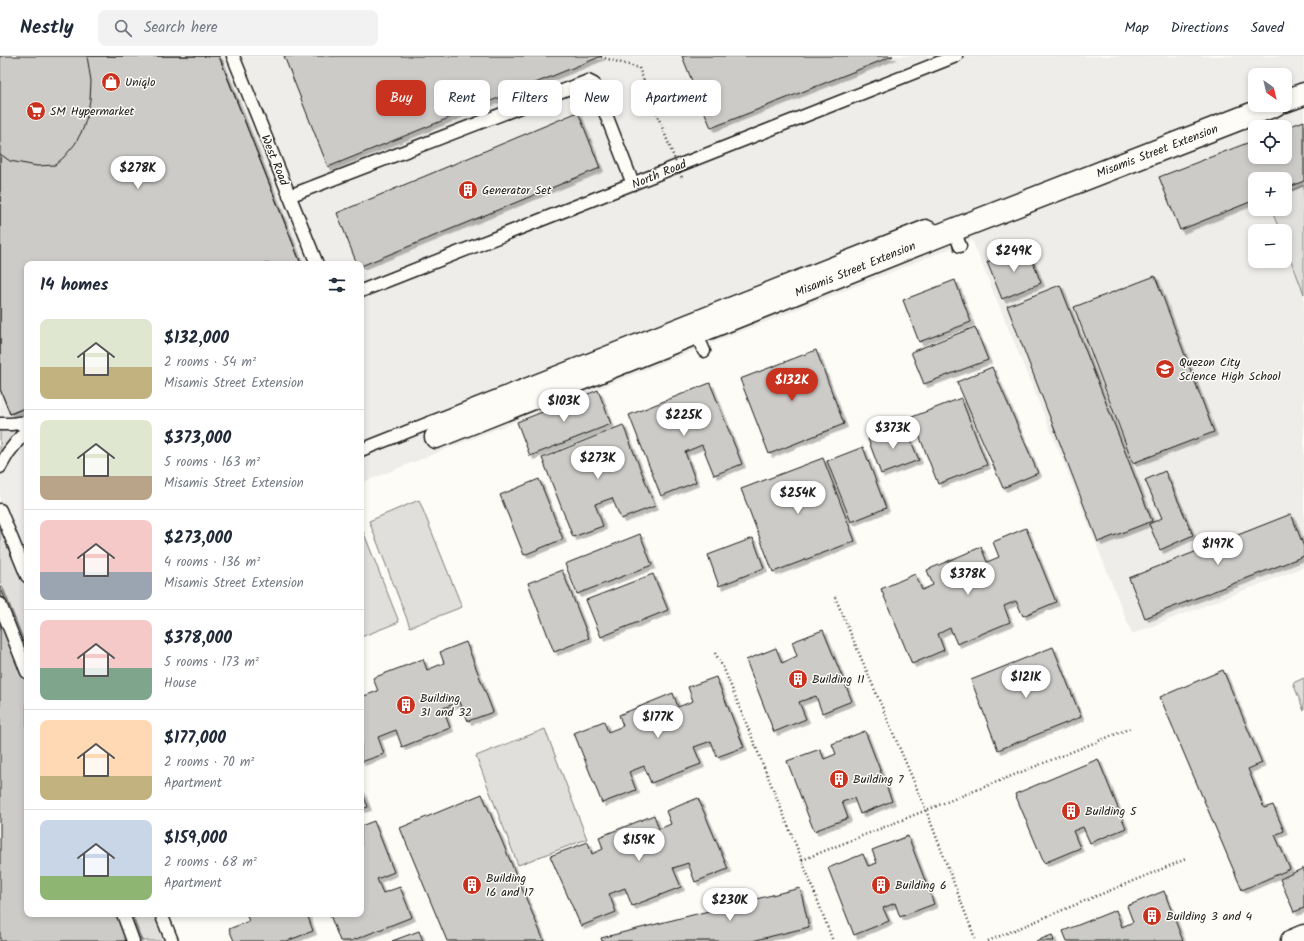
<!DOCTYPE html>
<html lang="en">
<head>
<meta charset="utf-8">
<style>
	body { margin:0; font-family:Kalam,sans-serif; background:#f2f2f3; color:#1f2937; height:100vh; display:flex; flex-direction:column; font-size:15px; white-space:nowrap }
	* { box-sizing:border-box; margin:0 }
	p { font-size:13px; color:#747a83 }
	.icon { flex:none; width:22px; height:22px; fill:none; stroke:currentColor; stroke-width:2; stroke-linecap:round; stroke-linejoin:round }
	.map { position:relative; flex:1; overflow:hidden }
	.drawer { position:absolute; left:24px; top:205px; width:340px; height:656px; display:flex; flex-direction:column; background:#fff; border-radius:8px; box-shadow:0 2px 6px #0003 }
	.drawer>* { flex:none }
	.banner { position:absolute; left:376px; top:24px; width:380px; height:36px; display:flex; gap:8px }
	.needle { width:26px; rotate:146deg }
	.tools { position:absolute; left:1248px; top:12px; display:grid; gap:8px }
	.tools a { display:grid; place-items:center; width:44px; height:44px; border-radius:8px; background:#fff; box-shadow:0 2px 6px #0003; font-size:20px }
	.price { position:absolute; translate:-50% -34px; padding:0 9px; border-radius:14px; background:#fff; color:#222; font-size:13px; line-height:26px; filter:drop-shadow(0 1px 2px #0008) }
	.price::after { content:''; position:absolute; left:50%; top:24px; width:12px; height:9px; margin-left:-6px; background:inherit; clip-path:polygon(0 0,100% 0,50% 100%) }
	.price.on { background:#c8321e; color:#fff }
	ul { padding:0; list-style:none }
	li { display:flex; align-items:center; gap:12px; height:100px; padding:0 16px }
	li+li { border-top:1px solid #e0e1e3 }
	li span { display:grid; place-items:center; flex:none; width:112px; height:80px; border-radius:8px; color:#555 }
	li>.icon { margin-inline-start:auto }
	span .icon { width:48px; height:48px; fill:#fffc; stroke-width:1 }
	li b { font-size:17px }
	h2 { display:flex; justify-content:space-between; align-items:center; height:48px; padding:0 16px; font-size:17px }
	.chip { padding:0 14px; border-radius:8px; background:#fff; box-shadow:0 2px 6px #0003; font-size:14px; line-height:36px }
	.chip.on { background:#c8321e; color:#fff }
	header { display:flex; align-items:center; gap:24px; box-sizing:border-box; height:56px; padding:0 20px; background:#fff; border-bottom:1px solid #e0e1e3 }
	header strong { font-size:19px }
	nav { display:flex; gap:22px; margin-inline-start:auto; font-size:14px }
	.search { width:280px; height:36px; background:#f2f2f3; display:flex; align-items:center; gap:10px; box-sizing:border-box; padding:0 14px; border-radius:8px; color:#747a83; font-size:15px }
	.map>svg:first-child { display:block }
	.built { fill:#eeede9; fill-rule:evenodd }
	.green { fill:#e0dfdb; stroke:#7e7e7c }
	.building { fill:#cccbc8; stroke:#1c1c1c; filter:url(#shadow) }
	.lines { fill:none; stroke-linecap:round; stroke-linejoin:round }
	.service-casing { stroke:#1c1c1c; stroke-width:15 }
	.minor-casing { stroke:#1c1c1c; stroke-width:25 }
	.path { stroke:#1c1c1c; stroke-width:2.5; stroke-dasharray:1 3; stroke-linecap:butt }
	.service { stroke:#fdfcf7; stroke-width:12 }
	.minor { stroke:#fdfcf7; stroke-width:22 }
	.path-bridge { stroke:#1c1c1c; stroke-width:2.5; stroke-dasharray:1 3; stroke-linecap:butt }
	.labels { text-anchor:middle; stroke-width:3; stroke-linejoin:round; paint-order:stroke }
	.poi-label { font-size:12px; fill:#1c1c1c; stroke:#fdfcf7; text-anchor:start }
	.street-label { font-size:12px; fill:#1c1c1c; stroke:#fdfcf7 }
</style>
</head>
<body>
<header>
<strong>Nestly</strong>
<div class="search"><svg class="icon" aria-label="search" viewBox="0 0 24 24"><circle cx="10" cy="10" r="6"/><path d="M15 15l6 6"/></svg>Search here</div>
<nav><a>Map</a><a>Directions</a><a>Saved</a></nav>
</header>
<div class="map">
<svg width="1304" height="885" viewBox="0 0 1304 885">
	<defs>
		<filter id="shadow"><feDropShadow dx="3.5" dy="3.5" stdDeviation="0" flood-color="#0004"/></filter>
	</defs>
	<rect width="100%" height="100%" fill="#fdfcf7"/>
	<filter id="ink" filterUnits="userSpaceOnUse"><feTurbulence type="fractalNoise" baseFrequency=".025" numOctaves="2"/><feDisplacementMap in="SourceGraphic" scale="8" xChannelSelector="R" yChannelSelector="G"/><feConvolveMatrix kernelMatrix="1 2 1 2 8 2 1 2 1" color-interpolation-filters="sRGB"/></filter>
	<g filter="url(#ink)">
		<!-- built -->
		<path class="built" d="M 0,0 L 1304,0 L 1304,51 L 1244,75 L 1255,72 L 1255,101 L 1285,101 L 1285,71 L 1256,71 L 1304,52 L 1304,511 L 1132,578 L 1070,422 L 972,184 L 361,427 L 361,208 L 27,208 L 27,560 L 6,569 L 27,858 L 0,885 ZM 1255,19 L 1285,19 L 1285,49 L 1255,49 ZM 1255,123 L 1285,123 L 1285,153 L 1255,153 ZM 1255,175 L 1285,175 L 1285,205 L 1255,205 Z"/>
		<!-- green -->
		<path class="green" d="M 1304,129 L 1304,238 L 1285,189 L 1285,175 L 1280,175 L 1271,153 L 1285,153 L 1285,137 Z
			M 23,370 L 13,381 L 0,399 L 0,371 Z
			M 419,444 L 462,551 L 410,571 L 369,465 Z
			M 0,465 L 27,533 L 27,593 L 0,525 Z
			M 361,475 L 363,475 L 399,566 L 361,581 Z
			M 1304,622 L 1304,655 L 1293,627 Z
			M 545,673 L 587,783 L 518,809 L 476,700 Z
			M 132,858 L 156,858 L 167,885 L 142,885 Z"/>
		<!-- building -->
		<path class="building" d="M 0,0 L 219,0 L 301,208 L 27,208 L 27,351 L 10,358 L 0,333 Z
			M 87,0 L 219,0 L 301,208 L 27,208 L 27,351 L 10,358 L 0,333 L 0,98 L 10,105 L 37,110 L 55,109 L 64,101 L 75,88 L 83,73 L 87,60 L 90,44 L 91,25 Z
			M 284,0 L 602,0 L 328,111 Z
			M 682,0 L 893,0 L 711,72 Z
			M 578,56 L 600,112 L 361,210 L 361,208 L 357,208 L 337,157 Z
			M 1304,65 L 1304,125 L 1285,133 L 1285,123 L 1255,123 L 1255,144 L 1180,174 L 1159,121 L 1255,84 L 1255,101 L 1285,101 L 1285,72 Z
			M 1027,191 L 1041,227 L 1002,243 L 987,206 Z
			M 1155,220 L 1214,376 L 1133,407 L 1074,251 Z
			M 955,224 L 971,266 L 919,286 L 903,244 Z
			M 1060,229 L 1152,465 L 1098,486 L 1007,250 Z
			M 975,271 L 988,304 L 924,328 L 911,296 Z
			M 816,294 L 844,368 L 769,398 L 740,323 Z
			M 992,311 L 1038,417 L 1003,432 L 957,326 Z
			M 710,327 L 742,408 L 714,419 L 702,389 L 685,396 L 696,426 L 661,440 L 629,359 Z
			M 598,334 L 611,368 L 530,400 L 517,366 Z
			M 961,342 L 987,409 L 938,428 L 912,361 Z
			M 623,369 L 655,450 L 621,463 L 612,442 L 595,448 L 603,470 L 573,481 L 542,402 Z
			M 905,371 L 919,404 L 881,418 L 868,383 Z
			M 863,391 L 886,452 L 851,466 L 827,405 Z
			M 823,402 L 855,485 L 773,516 L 741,433 Z
			M 1165,415 L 1193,479 L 1160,494 L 1149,468 L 1162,462 L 1145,424 Z
			M 539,423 L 563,483 L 524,499 L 500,439 Z
			M 1291,458 L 1304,491 L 1304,500 L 1145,562 L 1129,522 Z
			M 1026,472 L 1056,546 L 1023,560 L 1016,545 L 1004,550 L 1010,566 L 957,588 L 950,572 L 938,578 L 944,594 L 912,608 L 881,533 L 915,518 L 922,534 L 933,529 L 927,514 L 981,491 L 987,506 L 999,501 L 993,486 Z
			M 640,478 L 652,509 L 577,538 L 565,508 Z
			M 753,482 L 764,512 L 719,530 L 708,499 Z
			M 562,514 L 589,582 L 554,596 L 528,527 Z
			M 653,518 L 668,554 L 601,581 L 586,544 Z
			M 0,530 L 27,599 L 27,858 L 129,858 L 140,885 L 0,885 Z
			M 823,574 L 852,645 L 822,657 L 816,640 L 799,646 L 806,663 L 774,676 L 746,604 L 776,592 L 782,607 L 797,600 L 792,586 Z
			M 466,586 L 493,656 L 468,665 L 460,646 L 443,652 L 450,672 L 402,691 L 396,674 L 378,681 L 384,698 L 361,706 L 361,641 L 378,635 L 373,622 L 423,603 L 427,614 L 444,607 L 440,596 Z
			M 1053,591 L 1081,661 L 998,694 L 971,624 Z
			M 1223,614 L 1262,707 L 1248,713 L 1264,752 L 1273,749 L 1284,775 L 1275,779 L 1290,813 L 1242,834 L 1160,641 Z
			M 716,621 L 744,691 L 717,701 L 711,685 L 694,691 L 701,708 L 651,727 L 644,710 L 629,716 L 636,734 L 602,747 L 574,677 L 604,665 L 608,676 L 623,670 L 619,659 L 673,637 L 678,651 L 693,645 L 688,631 Z
			M 865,675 L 892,745 L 860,758 L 854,742 L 842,746 L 848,762 L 814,775 L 787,705 L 820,693 L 824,703 L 836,698 L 832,688 Z
			M 1098,703 L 1126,772 L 1090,787 L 1083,771 L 1073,775 L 1080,792 L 1044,807 L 1015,738 Z
			M 361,733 L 368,751 L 361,753 Z
			M 482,738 L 544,885 L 447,885 L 400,772 Z
			M 698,742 L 728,813 L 695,826 L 688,807 L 673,812 L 681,831 L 632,850 L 625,832 L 609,838 L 616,856 L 581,870 L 550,800 L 588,786 L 592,798 L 603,793 L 599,781 L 654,759 L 659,773 L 671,768 L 666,755 Z
			M 374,765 L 394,816 L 377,823 L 383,837 L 400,831 L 412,861 L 351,885 L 340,885 L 330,859 L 333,858 L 361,858 L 361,770 Z
			M 908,780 L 934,848 L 900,861 L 895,847 L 883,852 L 889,865 L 854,879 L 828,812 L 863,798 L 868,810 L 877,807 L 872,794 Z
			M 1304,812 L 1304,852 L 1294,856 L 1280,823 Z
			M 800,832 L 809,871 L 752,885 L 602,885 L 601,882 Z
			M 1164,835 L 1183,885 L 1067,885 L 1063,875 L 1116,854 L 1122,871 L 1133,866 L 1127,850 Z
			M 246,858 L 307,858 L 313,875 L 287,885 L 234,885 L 229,873 L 249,865 Z
			M 419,875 L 423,885 L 392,885 Z
			M 1052,879 L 1054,885 L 1036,885 Z"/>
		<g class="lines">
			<!-- service casing -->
			<g class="service-casing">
				<path id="service" d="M 233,0 L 317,208
					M 289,140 L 588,25 L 594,28 L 633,128
					M 954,174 L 960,190
					M 361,235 L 956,0
					M 696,277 L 704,295
					M 0,368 L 11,368 L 27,366
					M 361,394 L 926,170 L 943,178
					M 0,411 L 8,397 L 27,373
					M 0,454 L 27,520
					M 0,548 L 27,616
					M 123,858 L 133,885
					M 161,858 L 172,885"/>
			</g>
			<!-- minor casing -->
			<g class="minor-casing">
				<path id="minor" d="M 1285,45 L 1304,38
					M 436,381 L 943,178 L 1275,49
					M 1292,885 L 1304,880"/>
			</g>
			<!-- path -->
			<path class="path" d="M 601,1 L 639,12
				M 835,541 L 926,754 L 976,885
				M 715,597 L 724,613 L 802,804 L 833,885
				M 802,804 L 1131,672
				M 988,885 L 1186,803"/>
			<!-- service -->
			<use href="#service" class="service"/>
			<!-- minor -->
			<use href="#minor" class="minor"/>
			<!-- path-bridge -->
			<path class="path-bridge" d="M 639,12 L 682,122"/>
		</g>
	</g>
	<!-- icons -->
	<defs>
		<g id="shop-disc" transform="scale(1)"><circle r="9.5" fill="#c8321e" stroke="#fdfcf7"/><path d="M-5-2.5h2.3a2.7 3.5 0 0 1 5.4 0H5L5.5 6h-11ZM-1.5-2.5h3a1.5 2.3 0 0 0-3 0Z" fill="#fff"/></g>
		<g id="supermarket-disc" transform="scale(1)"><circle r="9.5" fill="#c8321e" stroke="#fdfcf7"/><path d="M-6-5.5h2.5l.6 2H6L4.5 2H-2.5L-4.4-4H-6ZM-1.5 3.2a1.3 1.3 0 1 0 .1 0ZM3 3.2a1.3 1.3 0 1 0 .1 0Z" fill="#fff"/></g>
		<g id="building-disc" transform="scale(1)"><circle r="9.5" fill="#c8321e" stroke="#fdfcf7"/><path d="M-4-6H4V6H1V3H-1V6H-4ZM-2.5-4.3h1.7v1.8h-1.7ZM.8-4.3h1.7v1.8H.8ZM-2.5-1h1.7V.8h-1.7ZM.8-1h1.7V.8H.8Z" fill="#fff"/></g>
		<g id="school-disc" transform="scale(1)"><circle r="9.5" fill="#c8321e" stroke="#fdfcf7"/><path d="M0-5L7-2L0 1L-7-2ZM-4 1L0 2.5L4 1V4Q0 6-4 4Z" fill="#fff"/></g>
	</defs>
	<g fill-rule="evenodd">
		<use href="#shop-disc" x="111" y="26"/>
		<use href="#supermarket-disc" x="36" y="55"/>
		<use href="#building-disc" x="468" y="134"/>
		<use href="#school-disc" x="1165" y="313"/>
		<use href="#building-disc" x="798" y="623"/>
		<use href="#building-disc" x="406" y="649"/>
		<use href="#building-disc" x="839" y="723"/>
		<use href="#building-disc" x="1071" y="755"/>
		<use href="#building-disc" x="472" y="829"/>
		<use href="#building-disc" x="881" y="829"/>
		<use href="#building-disc" x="1152" y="860"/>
	</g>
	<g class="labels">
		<!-- poi labels -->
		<g class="poi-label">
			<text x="125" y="30">Uniqlo</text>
			<text x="50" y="59">SM Hypermarket</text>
			<text x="482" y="138">Generator Set</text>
			<text x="1179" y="310">Quezon City<tspan x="1179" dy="14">Science High School</tspan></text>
			<text x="812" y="627">Building 11</text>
			<text x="420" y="646">Building<tspan x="420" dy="14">31 and 32</tspan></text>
			<text x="853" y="727">Building 7</text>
			<text x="1085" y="759">Building 5</text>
			<text x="486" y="826">Building<tspan x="486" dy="14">16 and 17</tspan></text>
			<text x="895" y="833">Building 6</text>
			<text x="1166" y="864">Building 3 and 4</text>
		</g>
		<!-- street labels -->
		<g class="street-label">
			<text transform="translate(1157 95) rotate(-21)" y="4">Misamis Street Extension</text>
			<text transform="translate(275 104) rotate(68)" y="4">West Road</text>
			<text transform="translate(659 118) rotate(-22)" y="4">North Road</text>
			<text transform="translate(855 213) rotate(-22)" y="4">Misamis Street Extension</text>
		</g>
	</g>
</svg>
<div class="tools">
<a><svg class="needle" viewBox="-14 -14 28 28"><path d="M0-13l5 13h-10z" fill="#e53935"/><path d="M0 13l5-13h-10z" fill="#747a83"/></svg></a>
<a><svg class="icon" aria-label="locate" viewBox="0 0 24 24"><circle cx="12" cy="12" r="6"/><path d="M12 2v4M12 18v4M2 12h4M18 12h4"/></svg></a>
<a>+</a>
<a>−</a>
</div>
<b class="price" style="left:138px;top:134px">$278K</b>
<b class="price" style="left:1014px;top:217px">$249K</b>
<b class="price on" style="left:792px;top:346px">$132K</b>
<b class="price" style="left:564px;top:367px">$103K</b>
<b class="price" style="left:684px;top:381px">$225K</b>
<b class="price" style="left:893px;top:394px">$373K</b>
<b class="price" style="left:598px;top:424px">$273K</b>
<b class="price" style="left:798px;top:459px">$254K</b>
<b class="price" style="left:1218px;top:510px">$197K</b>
<b class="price" style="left:968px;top:540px">$378K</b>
<b class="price" style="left:1026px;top:643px">$121K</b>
<b class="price" style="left:658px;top:683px">$177K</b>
<b class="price" style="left:639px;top:806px">$159K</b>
<b class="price" style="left:730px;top:866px">$230K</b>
<div class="banner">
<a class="chip on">Buy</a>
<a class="chip">Rent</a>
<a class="chip">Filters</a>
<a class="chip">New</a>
<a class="chip">Apartment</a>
</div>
<section class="drawer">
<h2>14 homes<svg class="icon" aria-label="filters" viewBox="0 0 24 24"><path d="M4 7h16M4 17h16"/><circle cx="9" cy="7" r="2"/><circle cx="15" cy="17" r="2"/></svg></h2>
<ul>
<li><span style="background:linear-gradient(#dfe7d0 60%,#c2b280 0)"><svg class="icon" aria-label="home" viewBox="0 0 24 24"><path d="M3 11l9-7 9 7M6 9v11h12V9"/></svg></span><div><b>$132,000</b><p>2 rooms · 54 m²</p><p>Misamis Street Extension</p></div></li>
<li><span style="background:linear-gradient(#dfe7d0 70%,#b9a48a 0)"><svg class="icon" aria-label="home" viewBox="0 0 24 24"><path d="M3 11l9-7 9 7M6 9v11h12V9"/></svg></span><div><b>$373,000</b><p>5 rooms · 163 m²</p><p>Misamis Street Extension</p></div></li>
<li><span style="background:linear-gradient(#f6c9c9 65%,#9aa5b1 0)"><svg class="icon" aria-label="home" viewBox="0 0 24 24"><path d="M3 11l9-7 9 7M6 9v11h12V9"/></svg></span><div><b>$273,000</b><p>4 rooms · 136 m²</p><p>Misamis Street Extension</p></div></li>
<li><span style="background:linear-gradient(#f6c9c9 60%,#7fa58c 0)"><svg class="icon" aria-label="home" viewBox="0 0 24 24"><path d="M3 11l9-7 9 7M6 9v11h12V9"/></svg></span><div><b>$378,000</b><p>5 rooms · 173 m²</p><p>House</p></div></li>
<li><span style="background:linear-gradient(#ffd9b3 70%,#c2b280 0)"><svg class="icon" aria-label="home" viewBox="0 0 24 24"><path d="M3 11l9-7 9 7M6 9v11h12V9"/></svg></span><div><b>$177,000</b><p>2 rooms · 70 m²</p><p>Apartment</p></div></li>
<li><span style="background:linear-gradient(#c9d6e8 70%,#8fb573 0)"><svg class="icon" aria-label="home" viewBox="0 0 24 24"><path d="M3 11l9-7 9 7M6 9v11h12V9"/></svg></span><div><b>$159,000</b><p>2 rooms · 68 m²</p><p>Apartment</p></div></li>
</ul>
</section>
</div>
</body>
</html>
